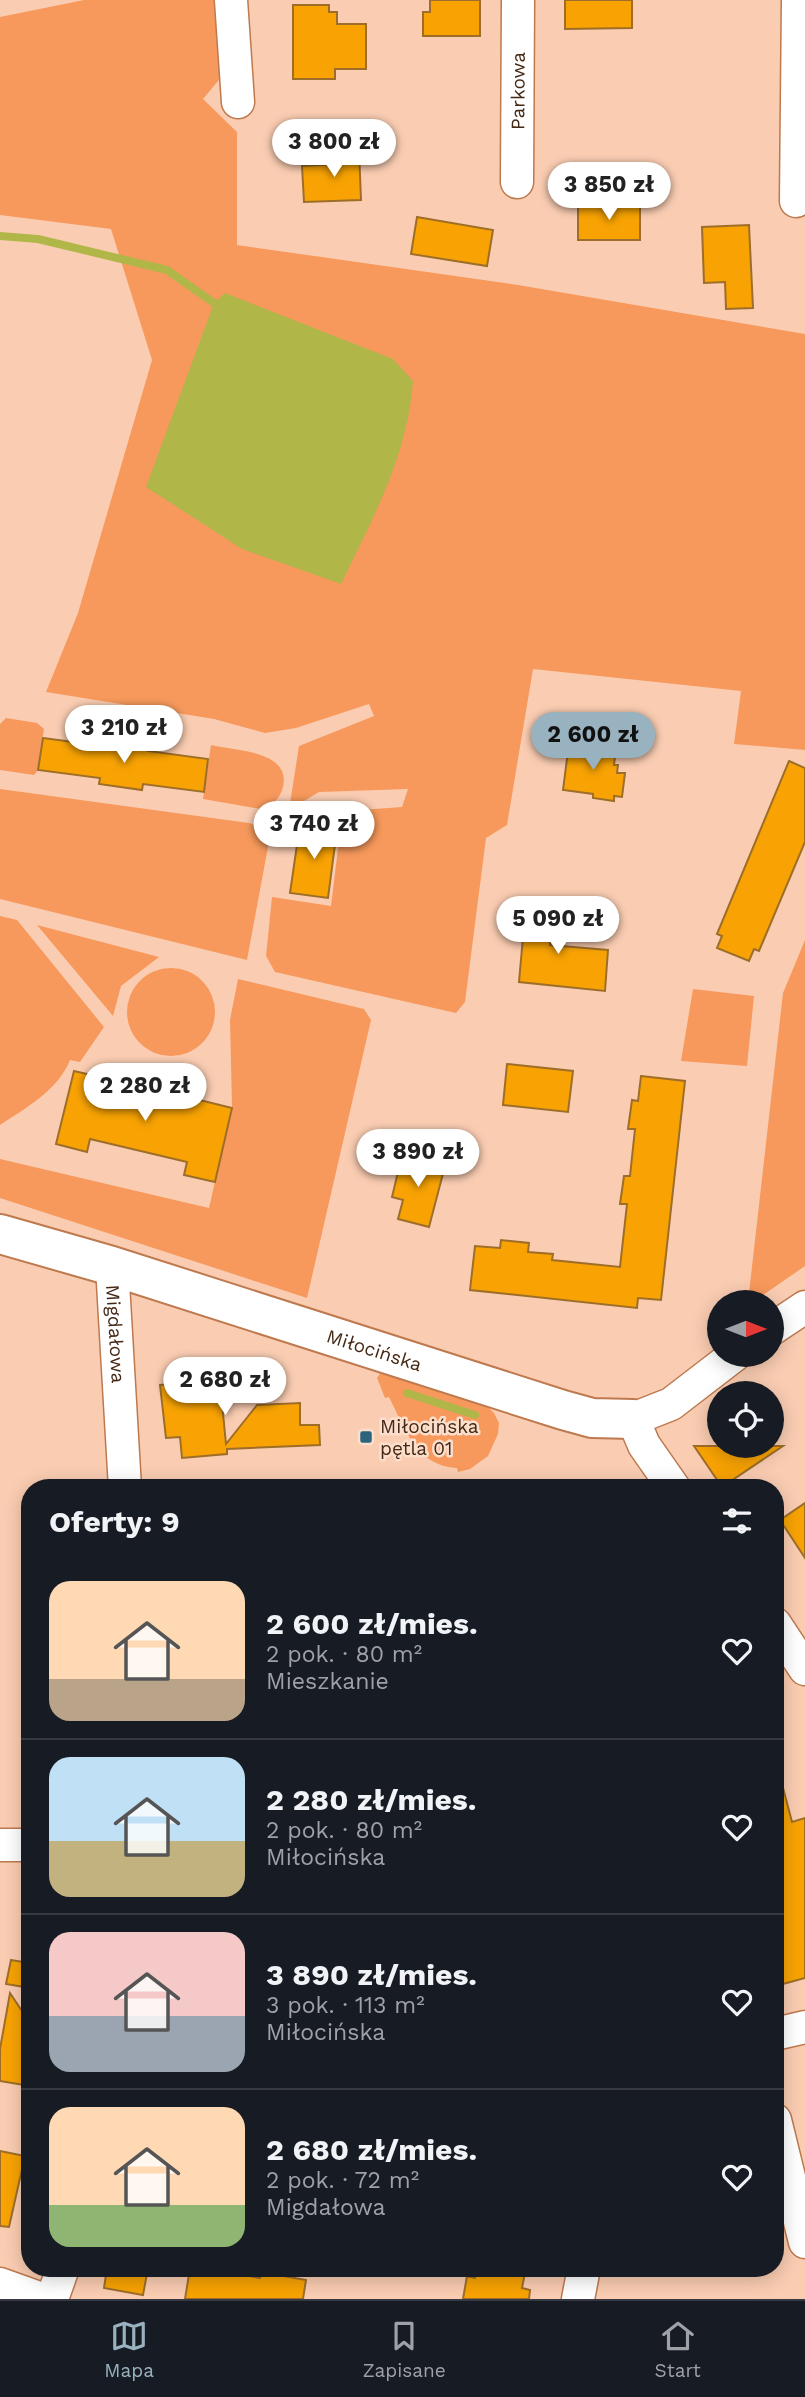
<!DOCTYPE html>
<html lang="pl">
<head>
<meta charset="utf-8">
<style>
	body { margin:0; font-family:"Work Sans",sans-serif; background:#242831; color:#f1f3f6; height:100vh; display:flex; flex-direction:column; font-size:26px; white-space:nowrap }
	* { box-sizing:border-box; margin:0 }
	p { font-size:23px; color:#9ea1a6 }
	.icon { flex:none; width:38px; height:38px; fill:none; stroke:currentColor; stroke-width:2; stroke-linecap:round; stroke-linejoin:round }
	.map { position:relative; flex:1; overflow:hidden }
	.sheet { position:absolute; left:21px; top:1479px; width:763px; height:798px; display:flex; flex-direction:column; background:#171b24; border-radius:28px; box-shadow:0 4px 18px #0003 }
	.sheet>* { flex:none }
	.needle { width:46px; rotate:90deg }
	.buttons { position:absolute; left:707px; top:1290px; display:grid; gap:14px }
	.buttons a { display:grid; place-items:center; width:77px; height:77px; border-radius:50%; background:#171b24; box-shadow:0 4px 18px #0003; font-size:35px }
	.price { position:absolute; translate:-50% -60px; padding:0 16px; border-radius:24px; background:#fff; color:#222; font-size:23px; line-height:46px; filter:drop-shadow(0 2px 4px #0008) }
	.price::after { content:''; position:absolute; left:50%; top:42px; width:21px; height:16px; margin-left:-10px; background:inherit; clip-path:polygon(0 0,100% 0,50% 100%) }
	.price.current { background:#98b2c0; color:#111 }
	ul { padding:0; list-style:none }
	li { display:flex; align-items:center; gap:21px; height:175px; padding:0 28px }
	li+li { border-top:2px solid #363941 }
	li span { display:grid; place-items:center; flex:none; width:196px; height:140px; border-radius:21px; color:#555 }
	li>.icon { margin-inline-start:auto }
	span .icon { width:84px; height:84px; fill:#fffc; stroke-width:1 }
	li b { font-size:30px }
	h2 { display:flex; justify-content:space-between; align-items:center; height:84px; padding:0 28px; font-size:30px }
	.tabs { display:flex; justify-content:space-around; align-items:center; height:98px; border-top:2px solid #363941; background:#171b24; font-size:19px; color:#9ea1a6 }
	.tabs a { display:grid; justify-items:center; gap:4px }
	.tabs .current { color:#98b2c0 }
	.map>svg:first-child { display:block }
	.green { fill:#f7995c }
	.water { fill:#b0b647 }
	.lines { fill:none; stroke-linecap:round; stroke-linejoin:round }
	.stream { stroke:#b0b647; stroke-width:8 }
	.building { fill:#f8a303; stroke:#9e6e29; stroke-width:2 }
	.street-casing { stroke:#be794e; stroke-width:35 }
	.secondary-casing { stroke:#be794e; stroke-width:42 }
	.street { stroke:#fff; stroke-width:32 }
	.secondary { stroke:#fff; stroke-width:38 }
	.poi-dot { fill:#2c637d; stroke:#fcdecc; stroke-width:2.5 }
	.labels { text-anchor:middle; stroke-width:5; stroke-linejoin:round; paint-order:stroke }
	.street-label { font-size:19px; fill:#452916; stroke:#fcdecc }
	.poi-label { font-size:19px; fill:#452916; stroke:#fcdecc; text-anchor:start }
</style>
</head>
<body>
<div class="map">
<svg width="805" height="2299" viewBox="0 0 805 2299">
	<rect width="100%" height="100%" fill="#facdb2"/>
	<!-- green -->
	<path class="green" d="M 84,0 L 218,0 L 223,75 L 203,99 L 237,132 L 237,245 L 518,285 L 805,334 L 805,750 L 734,744 L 741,691 L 533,669 L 507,825 L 486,838 L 465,1002 L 456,1013 L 275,972 L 266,956 L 272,897 L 331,906 L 341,824 L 361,810 L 402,807 L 408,789 L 319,792 L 289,810 L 299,746 L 374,716 L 369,704 L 296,728 L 265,733 L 214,719 L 46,692 L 78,613 L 152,360 L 111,229 L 0,215 L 0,17 Z
		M 6,718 L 37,723 L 44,729 L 38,770 L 34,775 L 0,770 L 0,724 Z
		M 211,745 C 237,751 291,751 283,787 C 280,799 272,806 261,809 L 203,799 Z
		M 0,789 L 249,823 C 262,827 268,833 268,847 L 247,960 L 0,899 Z
		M 0,916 L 17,920 L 104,1027 L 80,1062 L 70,1060 C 58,1090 26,1108 0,1125 Z
		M 37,925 L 159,957 L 121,986 L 113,1016 Z
		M 805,940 L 805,1266 L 753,1302 L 748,1302 L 783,993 Z
		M127 1012a44 44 0 1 1 88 0a44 44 0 1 1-88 0Z
		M 238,979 L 364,1009 L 371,1020 L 307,1298 L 0,1198 L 0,1159 L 209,1208 L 232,1107 L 230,1020 Z
		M 693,989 L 754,996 L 747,1066 L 681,1061 Z
		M 383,1369 L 481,1400 L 494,1413 L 499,1423 L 498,1434 L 488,1456 L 470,1469 L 458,1472 L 457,1468 C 416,1466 405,1428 389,1397 L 385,1398 L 377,1378 Z"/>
	<!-- water -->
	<path class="water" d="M 225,293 L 393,359 L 413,381 C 407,457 374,516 341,584 L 242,549 L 146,487 L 214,303 Z"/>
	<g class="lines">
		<!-- stream -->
		<path class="stream" d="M 0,236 L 38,239 L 167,270 L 214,303
			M 407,1393 L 475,1415"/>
	</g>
	<!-- building -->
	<path class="building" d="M 430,0 L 480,0 L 480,36 L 423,36 L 423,12 L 430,12 Z
		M 565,0 L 632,0 L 632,28 L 565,29 Z
		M 293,5 L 329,5 L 329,12 L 337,12 L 337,24 L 366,24 L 366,69 L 335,69 L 335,79 L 293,79 Z
		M 359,150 L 361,200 L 304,202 L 302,166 L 337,164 L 336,151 Z
		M 578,205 L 640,205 L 640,240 L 578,240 Z
		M 417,217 L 493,230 L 487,266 L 411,254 Z
		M 749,225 L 753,308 L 726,309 L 725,282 L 704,283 L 702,227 Z
		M 43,738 L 103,746 L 104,740 L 149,745 L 148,751 L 208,759 L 204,792 L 143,784 L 142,790 L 99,784 L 100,778 L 38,770 Z
		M 569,743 L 616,749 L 614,765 L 618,765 L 617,773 L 625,773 L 622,797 L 614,796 L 614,801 L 593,798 L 593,794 L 563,790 Z
		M 789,761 L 805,768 L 805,842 L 759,951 L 754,949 L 749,961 L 717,948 L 722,936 L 717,934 Z
		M 300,824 L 337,829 L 328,898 L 290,893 Z
		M 526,903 L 553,905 L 550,945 L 608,950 L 605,991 L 519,982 Z
		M 507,1064 L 573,1071 L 568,1112 L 503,1105 Z
		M 74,1071 L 130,1084 L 131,1083 L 232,1108 L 215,1182 L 184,1175 L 187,1162 L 90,1139 L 87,1152 L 56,1144 Z
		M 641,1076 L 685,1081 L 661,1300 L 638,1298 L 637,1308 L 470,1290 L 475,1246 L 500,1248 L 501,1240 L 529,1243 L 528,1252 L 553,1254 L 552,1260 L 620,1267 L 627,1204 L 620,1204 L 624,1176 L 630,1176 L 635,1129 L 628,1129 L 632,1100 L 638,1101 Z
		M 402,1155 L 445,1166 L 429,1227 L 398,1219 L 403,1200 L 392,1197 Z
		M 218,1362 L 226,1444 L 257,1405 L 300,1403 L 300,1425 L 319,1425 L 320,1445 L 227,1449 L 227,1454 L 182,1458 L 180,1437 L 166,1438 L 160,1385 L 173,1384 L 171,1367 Z
		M 694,1446 L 783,1446 L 722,1487 Z
		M 805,1503 L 805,1558 L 780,1520 Z
		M 782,1784 L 792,1822 L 805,1818 L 805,1978 L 783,1984 L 779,1965 L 775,1966 L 775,1785 Z
		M 11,1960 L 30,1963 L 30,1988 L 6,1984 Z
		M 10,1993 L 30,2023 L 30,2086 L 0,2081 L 0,2049 Z
		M 0,2151 L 25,2156 L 9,2227 L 0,2226 Z
		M 107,2268 L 148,2268 L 143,2295 L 104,2288 Z
		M 190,2268 L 214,2268 L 216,2270 L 260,2278 L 261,2272 L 306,2280 L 303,2299 L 185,2299 Z
		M 477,2268 L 526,2268 L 522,2288 L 530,2290 L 529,2299 L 463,2299 L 467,2276 L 475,2278 Z"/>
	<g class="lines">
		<!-- street casing -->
		<g class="street-casing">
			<g id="street">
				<path d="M 231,0 L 238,102"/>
				<path id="s1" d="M 517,182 L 518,0"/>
				<path d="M 796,201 L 798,0"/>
				<path id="s2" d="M 112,1266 L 125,1488"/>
				<path d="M 772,1329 L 805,1307"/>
				<path d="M 674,1488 L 644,1445 L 633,1419 L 671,1404 L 736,1354"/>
				<path d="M 775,1624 L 805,1669"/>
				<path d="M 0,1845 L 30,1845"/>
				<path d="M 775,2034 L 805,2027"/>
				<path d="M 775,2120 L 805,2242"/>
				<path d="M 0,2284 L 42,2299"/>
				<path d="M 52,2299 L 63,2268"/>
				<path d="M 578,2299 L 584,2268"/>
			</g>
		</g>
		<!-- secondary casing -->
		<g class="secondary-casing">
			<g id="secondary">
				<path id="s3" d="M 0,1234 L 112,1266 L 563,1410 L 592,1418 L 633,1419"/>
			</g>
		</g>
		<!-- street -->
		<use href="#street" class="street"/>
		<!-- secondary -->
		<use href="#secondary" class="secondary"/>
	</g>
	<!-- markers -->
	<rect class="poi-dot" x="359" y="1430" width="14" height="14" rx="3.5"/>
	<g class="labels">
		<!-- street labels -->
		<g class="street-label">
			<text dy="7" stroke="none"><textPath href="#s1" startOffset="91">Parkowa</textPath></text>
			<text dy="7" stroke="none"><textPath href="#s2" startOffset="68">Migdałowa</textPath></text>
			<text dy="7" stroke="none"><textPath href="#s3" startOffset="392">Miłocińska</textPath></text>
		</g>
		<!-- poi labels -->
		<g class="poi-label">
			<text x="380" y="1433">Miłocińska<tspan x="380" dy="22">pętla 01</tspan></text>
		</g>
	</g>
</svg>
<div class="buttons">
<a><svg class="needle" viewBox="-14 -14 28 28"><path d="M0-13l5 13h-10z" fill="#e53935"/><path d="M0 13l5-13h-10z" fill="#9ea1a6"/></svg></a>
<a><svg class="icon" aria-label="locate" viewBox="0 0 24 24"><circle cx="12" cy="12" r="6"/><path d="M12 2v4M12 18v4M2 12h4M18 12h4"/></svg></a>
</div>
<b class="price" style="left:334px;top:179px">3 800 zł</b>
<b class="price" style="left:609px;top:222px">3 850 zł</b>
<b class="price" style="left:124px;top:765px">3 210 zł</b>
<b class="price current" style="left:593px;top:772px">2 600 zł</b>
<b class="price" style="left:314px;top:861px">3 740 zł</b>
<b class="price" style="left:558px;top:956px">5 090 zł</b>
<b class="price" style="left:145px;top:1123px">2 280 zł</b>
<b class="price" style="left:418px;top:1189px">3 890 zł</b>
<b class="price" style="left:225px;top:1417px">2 680 zł</b>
<section class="sheet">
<h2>Oferty: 9<svg class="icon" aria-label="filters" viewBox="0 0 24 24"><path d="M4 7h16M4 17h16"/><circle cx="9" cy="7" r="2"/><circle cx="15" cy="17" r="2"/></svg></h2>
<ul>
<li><span style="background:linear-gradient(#ffd9b3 70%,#b9a48a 0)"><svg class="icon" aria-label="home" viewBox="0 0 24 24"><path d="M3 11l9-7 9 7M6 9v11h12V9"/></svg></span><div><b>2 600 zł/mies.</b><p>2 pok. · 80 m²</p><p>Mieszkanie</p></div><svg class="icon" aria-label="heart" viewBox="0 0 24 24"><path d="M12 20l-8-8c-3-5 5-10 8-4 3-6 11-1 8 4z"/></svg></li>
<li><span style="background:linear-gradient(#bfe0f5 60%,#c2b280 0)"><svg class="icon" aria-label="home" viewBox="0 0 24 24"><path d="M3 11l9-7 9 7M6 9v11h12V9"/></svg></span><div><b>2 280 zł/mies.</b><p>2 pok. · 80 m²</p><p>Miłocińska</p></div><svg class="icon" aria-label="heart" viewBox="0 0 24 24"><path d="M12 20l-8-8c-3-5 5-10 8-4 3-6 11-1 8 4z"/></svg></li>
<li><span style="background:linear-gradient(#f6c9c9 60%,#9aa5b1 0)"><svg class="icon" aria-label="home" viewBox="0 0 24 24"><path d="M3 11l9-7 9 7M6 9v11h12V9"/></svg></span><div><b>3 890 zł/mies.</b><p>3 pok. · 113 m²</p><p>Miłocińska</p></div><svg class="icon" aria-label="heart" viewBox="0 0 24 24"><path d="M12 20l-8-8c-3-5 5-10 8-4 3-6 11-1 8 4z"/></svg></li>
<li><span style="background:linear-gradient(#ffd9b3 70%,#8fb573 0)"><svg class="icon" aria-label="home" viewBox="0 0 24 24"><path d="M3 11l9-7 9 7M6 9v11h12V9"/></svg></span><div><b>2 680 zł/mies.</b><p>2 pok. · 72 m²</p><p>Migdałowa</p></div><svg class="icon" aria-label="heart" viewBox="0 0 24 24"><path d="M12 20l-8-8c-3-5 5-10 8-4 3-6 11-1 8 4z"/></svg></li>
</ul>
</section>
</div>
<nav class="tabs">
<a class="current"><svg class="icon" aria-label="map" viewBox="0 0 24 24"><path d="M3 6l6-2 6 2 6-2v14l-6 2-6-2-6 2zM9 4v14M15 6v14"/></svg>Mapa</a>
<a><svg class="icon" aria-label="saved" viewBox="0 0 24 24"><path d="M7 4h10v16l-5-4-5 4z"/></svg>Zapisane</a>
<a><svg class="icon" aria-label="home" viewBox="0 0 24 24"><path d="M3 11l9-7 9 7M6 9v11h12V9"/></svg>Start</a>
</nav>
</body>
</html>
